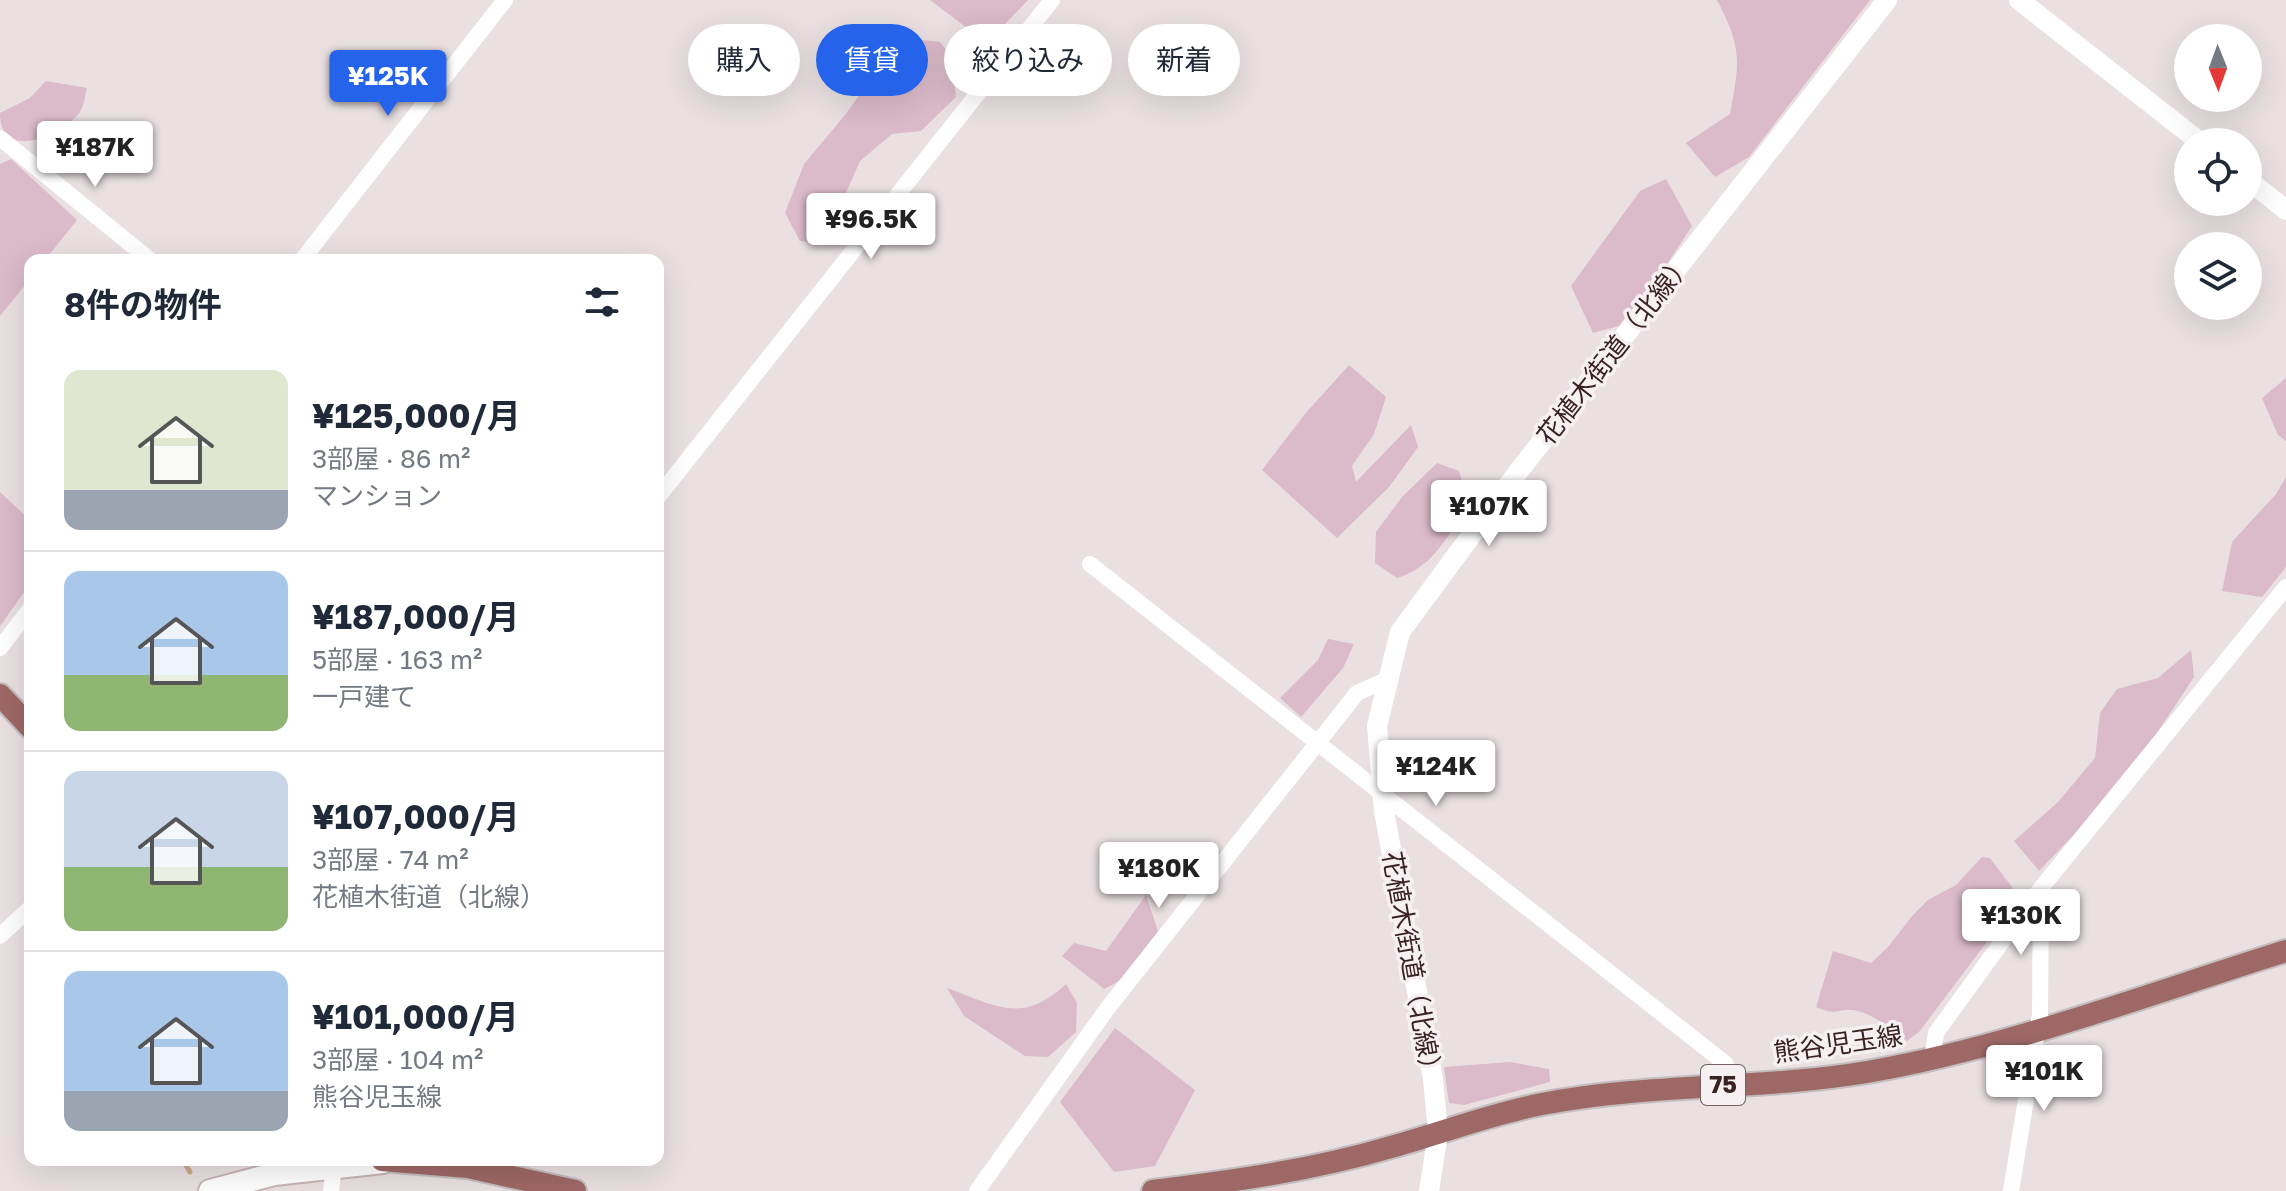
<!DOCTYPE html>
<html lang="ja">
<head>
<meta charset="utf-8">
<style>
	body { margin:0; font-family:"Golos Text","Noto Sans JP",sans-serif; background:#f2f2f3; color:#1f2937; height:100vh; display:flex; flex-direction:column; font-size:30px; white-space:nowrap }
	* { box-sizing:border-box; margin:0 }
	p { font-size:26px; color:#747a83 }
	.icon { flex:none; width:44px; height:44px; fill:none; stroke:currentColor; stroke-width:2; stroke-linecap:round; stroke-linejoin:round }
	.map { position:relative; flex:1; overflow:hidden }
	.panel { position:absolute; left:24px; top:254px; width:640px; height:912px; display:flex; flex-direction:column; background:#fff; border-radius:16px; box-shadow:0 8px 32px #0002 }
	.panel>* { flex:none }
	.guide { position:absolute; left:688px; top:24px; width:760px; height:72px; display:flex; gap:16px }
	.needle { width:52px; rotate:179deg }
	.tools { position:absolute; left:2174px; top:24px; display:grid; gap:16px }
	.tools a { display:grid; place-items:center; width:88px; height:88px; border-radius:50%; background:#fff; box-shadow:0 8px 32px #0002; font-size:40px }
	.price { position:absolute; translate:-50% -68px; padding:0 18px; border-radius:8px; background:#fff; color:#222; font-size:26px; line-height:52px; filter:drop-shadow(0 2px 4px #0008) }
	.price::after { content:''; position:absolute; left:50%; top:48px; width:24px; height:18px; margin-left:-12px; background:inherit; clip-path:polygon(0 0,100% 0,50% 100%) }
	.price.selected { background:#2563eb; color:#fff }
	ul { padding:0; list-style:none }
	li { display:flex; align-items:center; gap:24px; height:200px; padding:0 40px }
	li+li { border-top:2px solid #e0e1e3 }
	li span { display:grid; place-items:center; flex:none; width:224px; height:160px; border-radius:16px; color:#555 }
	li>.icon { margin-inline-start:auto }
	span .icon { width:96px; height:96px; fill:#fffc; stroke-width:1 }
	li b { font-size:34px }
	h2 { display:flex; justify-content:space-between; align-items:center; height:96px; padding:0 40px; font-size:34px }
	.pill { padding:0 28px; border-radius:36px; background:#fff; box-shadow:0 8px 32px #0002; font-size:28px; line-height:72px }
	.pill.selected { background:#2563eb; color:#fff }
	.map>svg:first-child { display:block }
	.green { fill:#dbbac9 }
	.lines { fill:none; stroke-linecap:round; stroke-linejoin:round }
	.stream { stroke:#cea78a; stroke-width:5 }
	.secondary-casing { stroke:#cab4b6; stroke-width:26 }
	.primary-casing { stroke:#c4bdbd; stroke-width:26 }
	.minor { stroke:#fff; stroke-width:16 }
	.tertiary { stroke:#fff; stroke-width:20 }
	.secondary { stroke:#fff; stroke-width:22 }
	.primary { stroke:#9e6866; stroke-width:22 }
	.labels { text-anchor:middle; stroke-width:7; stroke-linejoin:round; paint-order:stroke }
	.shield { fill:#f7f0f2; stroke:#736060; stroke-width:2 }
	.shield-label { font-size:24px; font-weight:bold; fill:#3a2222 }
	.street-label { font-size:26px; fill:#3a2222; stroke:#f7f0f2 }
</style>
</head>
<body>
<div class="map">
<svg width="2286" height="1191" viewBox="0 0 2286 1191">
	<rect width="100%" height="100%" fill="#eae0e2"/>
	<!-- green -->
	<path class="green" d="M 930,0 L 1028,0 L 1002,27 L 967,28 Z
		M 1717,0 L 1870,0 L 1749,157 L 1715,177 L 1686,143 L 1730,114 C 1740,61 1742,48 1717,0 Z
		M 922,40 L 940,42 L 951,56 L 956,97 L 921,131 L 892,134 L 860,161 L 824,243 L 800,241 L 785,213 L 804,164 L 845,115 L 881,65 Z
		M 46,81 L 87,88 C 85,95 84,106 80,112 C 61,136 0,163 0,113 L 30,98 Z
		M 11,159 L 77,220 L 45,260 L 30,260 L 30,279 L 0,316 L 0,164 Z
		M 1666,179 L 1692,226 L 1662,272 L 1619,326 L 1593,333 L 1571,286 L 1640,191 Z
		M 1349,365 L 1386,397 L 1374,434 L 1352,466 L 1356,482 L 1411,425 L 1418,447 L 1389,487 L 1337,538 L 1262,470 L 1305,414 Z
		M 2286,378 L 2286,441 L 2278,435 L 2262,398 Z
		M 1437,463 L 1459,471 L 1468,500 C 1451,533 1434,567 1397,578 L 1375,563 L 1376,532 L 1402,497 Z
		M 2286,477 L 2286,567 L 2262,597 L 2222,591 L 2232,542 L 2276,494 Z
		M 0,492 L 30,520 L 30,584 L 0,626 Z
		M 1328,639 L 1354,644 L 1343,668 L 1301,717 L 1280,698 L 1318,660 Z
		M 2191,650 L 2194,677 L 2149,745 L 2101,806 L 2039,871 L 2014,841 L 2058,802 L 2095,758 L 2100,713 L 2117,689 L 2158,678 Z
		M 1982,857 L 1990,858 L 2012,887 L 2002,922 L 1919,1032 L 1907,1041 C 1892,1030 1872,1012 1852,1010 C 1834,1009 1838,1016 1816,1007 L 1833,951 L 1871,963 L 1889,946 L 1912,916 L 1928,900 L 1956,885 Z
		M 1146,895 L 1158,931 C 1145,958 1132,976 1104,989 L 1062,956 L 1074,943 L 1106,951 Z
		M 1066,984 L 1077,1003 L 1076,1032 L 1048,1057 L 1025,1056 L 964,1016 L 947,988 C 997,1006 1022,1025 1066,984 Z
		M 1115,1028 L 1195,1090 L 1155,1166 L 1114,1172 L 1060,1102 Z
		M 1510,1062 L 1549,1069 L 1550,1082 L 1464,1105 L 1449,1103 L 1444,1067 Z"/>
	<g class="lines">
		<!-- stream -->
		<path class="stream" d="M 183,1160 L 190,1172"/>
		<!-- secondary casing -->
		<g class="secondary-casing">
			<path id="secondary" d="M 210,1191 L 274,1174 L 383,1162"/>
		</g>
		<!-- primary casing -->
		<g class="primary-casing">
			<path id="primary" d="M 0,695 L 30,727
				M 382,1160 L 468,1167 L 575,1191
				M 1153,1191 C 1234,1181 1313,1170 1391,1147 C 1442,1133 1490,1114 1542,1104 C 1650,1083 1760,1090 1867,1072 C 2010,1047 2148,994 2286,951"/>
		</g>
		<!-- minor -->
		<path class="minor" d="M 0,138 L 150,260
			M 302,260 L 505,0
			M 658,497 L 1052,0
			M 1090,564 L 1726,1064 L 1730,1084
			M 0,648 L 30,609
			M 0,936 L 30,908
			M 1932,1058 L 1936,1033 L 2041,888 L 2286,587
			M 331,1191 L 334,1165
			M 977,1191 L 1107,1009 L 1357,693 L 1386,680
			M 2011,1191 L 2040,1014 L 2041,888"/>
		<!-- tertiary -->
		<path class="tertiary" d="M 2019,0 L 2200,142
			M 2248,180 L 2286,210
			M 1429,1191 L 1438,1133 L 1433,1079 L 1384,811 L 1377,726 L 1400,632 L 1518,472 L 1887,0"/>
		<!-- secondary -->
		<use href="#secondary" class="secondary"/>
		<!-- primary -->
		<use href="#primary" class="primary"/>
	</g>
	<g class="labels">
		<!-- shield labels -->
		<rect class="shield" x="1701" y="1065" width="44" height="40" rx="6"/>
		<g class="shield-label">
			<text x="1723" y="1093">75</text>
		</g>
		<!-- street labels -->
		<g class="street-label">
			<text transform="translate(1615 349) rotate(-52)" y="9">花植木街道（北線）</text>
			<text transform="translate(1412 967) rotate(80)" y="9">花植木街道（北線）</text>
			<text transform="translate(1838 1044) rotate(-8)" y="9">熊谷児玉線</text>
		</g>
	</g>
</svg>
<div class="tools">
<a><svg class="needle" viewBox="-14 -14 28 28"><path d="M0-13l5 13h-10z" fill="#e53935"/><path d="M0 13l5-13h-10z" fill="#747a83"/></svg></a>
<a><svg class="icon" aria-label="locate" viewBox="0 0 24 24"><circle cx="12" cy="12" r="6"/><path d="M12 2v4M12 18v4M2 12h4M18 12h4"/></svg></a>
<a><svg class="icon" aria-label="layers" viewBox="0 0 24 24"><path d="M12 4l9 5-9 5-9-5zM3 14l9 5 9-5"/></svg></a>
</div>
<b class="price selected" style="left:388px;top:118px">¥125K</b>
<b class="price" style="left:95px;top:189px">¥187K</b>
<b class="price" style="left:871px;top:261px">¥96.5K</b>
<b class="price" style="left:1489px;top:548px">¥107K</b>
<b class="price" style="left:1436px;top:808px">¥124K</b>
<b class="price" style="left:1159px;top:910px">¥180K</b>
<b class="price" style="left:2021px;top:957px">¥130K</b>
<b class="price" style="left:2044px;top:1113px">¥101K</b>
<div class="guide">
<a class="pill">購入</a>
<a class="pill selected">賃貸</a>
<a class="pill">絞り込み</a>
<a class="pill">新着</a>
</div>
<section class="panel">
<h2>8件の物件<svg class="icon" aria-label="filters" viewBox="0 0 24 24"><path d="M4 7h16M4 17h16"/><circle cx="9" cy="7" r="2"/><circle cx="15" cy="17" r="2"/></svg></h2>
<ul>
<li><span style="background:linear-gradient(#dfe7d0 75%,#9aa5b1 0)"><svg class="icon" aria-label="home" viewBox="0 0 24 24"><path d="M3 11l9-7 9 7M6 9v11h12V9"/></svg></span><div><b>¥125,000/月</b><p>3部屋 · 86 m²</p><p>マンション</p></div></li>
<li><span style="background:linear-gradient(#a9c7e8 65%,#8fb573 0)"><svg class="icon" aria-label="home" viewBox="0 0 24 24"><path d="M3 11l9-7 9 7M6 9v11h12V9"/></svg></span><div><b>¥187,000/月</b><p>5部屋 · 163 m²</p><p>一戸建て</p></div></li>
<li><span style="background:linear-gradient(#c9d6e8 60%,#8fb573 0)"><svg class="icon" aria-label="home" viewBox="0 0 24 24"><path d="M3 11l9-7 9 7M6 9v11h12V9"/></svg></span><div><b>¥107,000/月</b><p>3部屋 · 74 m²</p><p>花植木街道（北線）</p></div></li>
<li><span style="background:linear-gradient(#a9c7e8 75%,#9aa5b1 0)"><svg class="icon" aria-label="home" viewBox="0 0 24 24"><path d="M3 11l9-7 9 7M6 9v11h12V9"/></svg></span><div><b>¥101,000/月</b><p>3部屋 · 104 m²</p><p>熊谷児玉線</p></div></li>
</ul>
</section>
</div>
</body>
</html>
